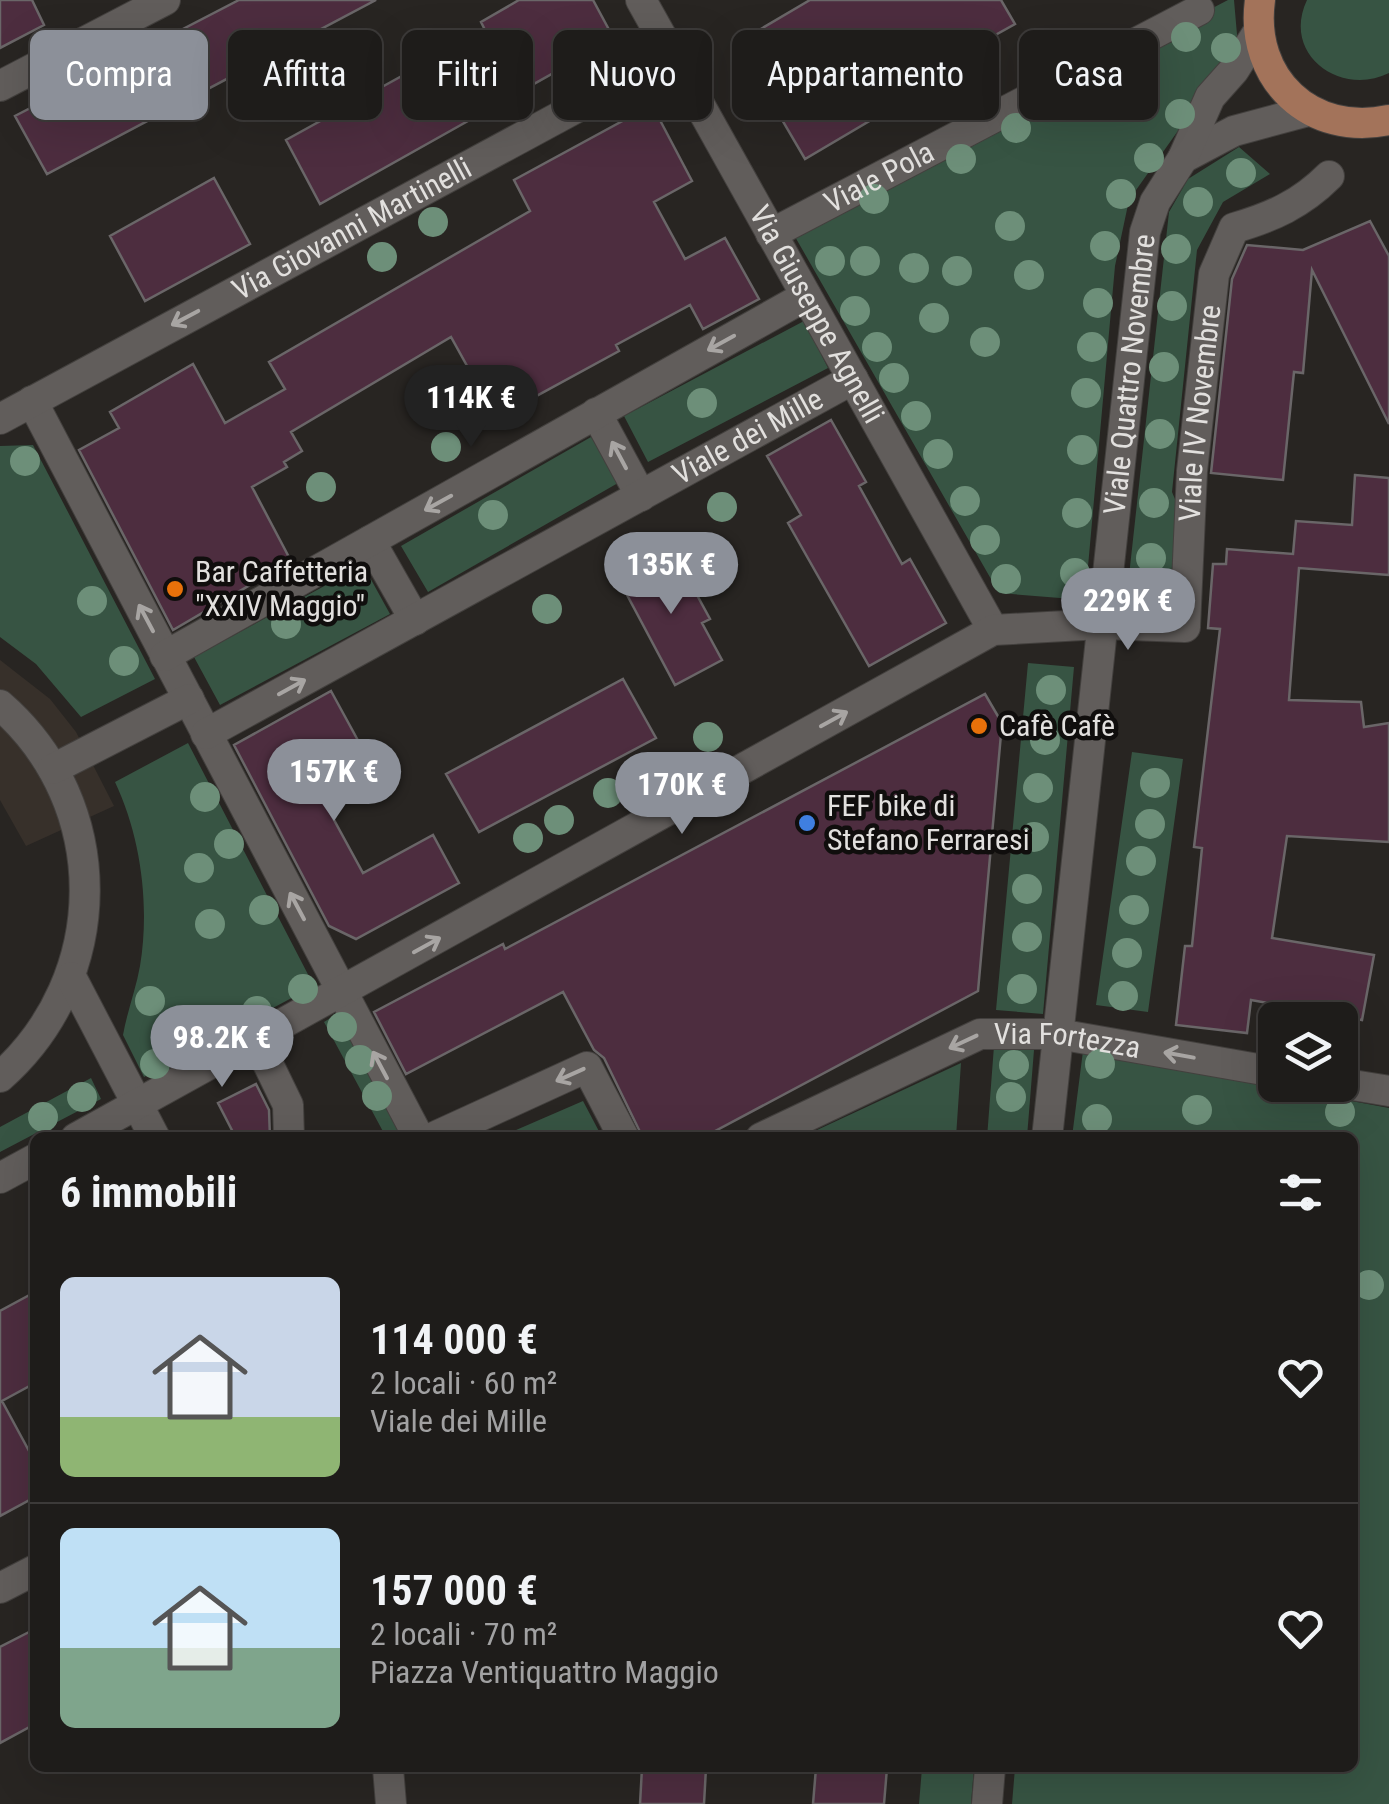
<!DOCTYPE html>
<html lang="it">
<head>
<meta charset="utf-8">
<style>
	body { margin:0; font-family:"Roboto Condensed",sans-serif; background:#262523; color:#f1f3f6; height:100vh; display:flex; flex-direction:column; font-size:38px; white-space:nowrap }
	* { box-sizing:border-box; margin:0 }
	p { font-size:32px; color:#a1a1a2 }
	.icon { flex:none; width:55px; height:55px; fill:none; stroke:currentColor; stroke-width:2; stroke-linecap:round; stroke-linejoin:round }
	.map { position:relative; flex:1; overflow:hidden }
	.details { position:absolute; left:30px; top:1132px; width:1328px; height:640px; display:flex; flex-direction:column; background:#1e1c1a; border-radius:15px; box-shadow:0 10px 40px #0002,0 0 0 2px #3c3a39 }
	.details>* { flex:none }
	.top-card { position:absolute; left:30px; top:30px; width:1330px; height:90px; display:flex; gap:20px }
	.buttons { position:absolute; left:1258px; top:1002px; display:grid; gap:20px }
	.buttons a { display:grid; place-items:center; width:100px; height:100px; border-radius:15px; background:#1e1c1a; box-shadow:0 10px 40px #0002,0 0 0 2px #3c3a39; font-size:50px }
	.price { position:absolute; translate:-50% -85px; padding:0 22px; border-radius:35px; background:#8c9099; color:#fff; font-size:32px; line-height:65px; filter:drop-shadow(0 2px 5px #0008) }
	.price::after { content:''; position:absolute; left:50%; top:60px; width:30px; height:22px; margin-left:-15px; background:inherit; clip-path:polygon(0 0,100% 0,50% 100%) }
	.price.on { background:#222; color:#fff }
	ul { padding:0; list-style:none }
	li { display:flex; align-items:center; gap:30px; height:250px; padding:0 30px }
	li+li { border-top:2px solid #3c3a39 }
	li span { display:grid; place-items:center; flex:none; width:280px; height:200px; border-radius:15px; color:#555 }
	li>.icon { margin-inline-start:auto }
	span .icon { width:120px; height:120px; fill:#fffc; stroke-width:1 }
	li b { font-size:42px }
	h2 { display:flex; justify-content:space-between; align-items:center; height:120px; padding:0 30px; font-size:42px }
	.pill { padding:0 35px; border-radius:15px; background:#1e1c1a; box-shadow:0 10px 40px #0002,0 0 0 2px #3c3a39; font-size:35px; line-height:90px }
	.pill.on { background:#8c9099; color:#fff }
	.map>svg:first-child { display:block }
	.built { fill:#37302a }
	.green { fill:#375443 }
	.building { fill:#4d2d3f; stroke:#6a6668; stroke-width:2.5 }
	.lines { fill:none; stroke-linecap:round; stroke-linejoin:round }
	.minor-casing { stroke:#43403e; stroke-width:32 }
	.major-casing { stroke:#43403e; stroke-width:32 }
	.minor { stroke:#615d5b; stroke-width:30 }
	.major { stroke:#a3735a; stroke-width:30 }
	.tree { fill:#6d8f79 }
	.oneway { stroke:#a8a5a3 }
	.food-dot { fill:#e8710a; stroke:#100e0d; stroke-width:4 }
	.shop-dot { fill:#3f7fe0; stroke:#100e0d; stroke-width:4 }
	.labels { text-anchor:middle; stroke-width:9; stroke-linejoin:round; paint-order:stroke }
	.street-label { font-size:30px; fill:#e2e0de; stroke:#100e0d }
	.poi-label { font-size:30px; fill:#e2e0de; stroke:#100e0d; text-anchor:start }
</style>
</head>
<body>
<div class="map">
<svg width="1389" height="1804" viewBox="0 0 1389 1804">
	<rect width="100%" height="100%" fill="#282522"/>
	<!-- built -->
	<path class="built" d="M 0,660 L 50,699 L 76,732 L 114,806 L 26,846 L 0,800 Z"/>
	<!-- green -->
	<path class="green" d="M 1228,0 L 1234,0 L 1238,46 L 1129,200 L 1115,266 L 1085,600 L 999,593 L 790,228 Z
		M 1307,0 L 1389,0 L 1389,73 C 1341,97 1281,55 1307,0 Z
		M 1239,147 L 1270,174 L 1223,202 L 1197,250 L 1172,492 L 1177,504 L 1178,589 L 1128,585 L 1169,212 L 1188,179 Z
		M 804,321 L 828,368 L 648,462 L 624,416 Z
		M 591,437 L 618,483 L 428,592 L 401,546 Z
		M 33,445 L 155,679 L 81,717 L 36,664 L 0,637 L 0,446 Z
		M 363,565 L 390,614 L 220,705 L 194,657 Z
		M 1028,663 L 1074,667 L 1043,1014 L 996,1010 Z
		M 188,743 L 314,986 L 144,1077 L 123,1035 C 127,1012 136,989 140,966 C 150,906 141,837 115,782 Z
		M 1132,752 L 1183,759 L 1148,1012 L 1096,1005 Z
		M 345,1009 L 411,1137 L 386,1137 L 324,1022 Z
		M 994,1046 L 1034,1050 L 1027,1137 L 987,1138 Z
		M 1083,1051 L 1389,1108 L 1389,1804 L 1012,1804 L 1015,1768 L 1352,1768 L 1352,1138 L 1072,1137 Z
		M 961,1063 L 956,1137 L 802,1137 Z
		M 91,1078 L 101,1099 L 0,1152 L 0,1127 Z
		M 583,1101 L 602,1137 L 500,1137 Z
		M 922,1768 L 974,1768 L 971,1804 L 919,1804 Z"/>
	<!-- building -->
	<path class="building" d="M 0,0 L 32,0 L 44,25 L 0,48 Z
		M 239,0 L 376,0 L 47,174 L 15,116 Z
		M 519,0 L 593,0 L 614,39 L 320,204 L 286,140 L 485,30 L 481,22 Z
		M 810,0 L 1001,0 L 1015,24 L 965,52 L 971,61 L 805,159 L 737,43 Z
		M 652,105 L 692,181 L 654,202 L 685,259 L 725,238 L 759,299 L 703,329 L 690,305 L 616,345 L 619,351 L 496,418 L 451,337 L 291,432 L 302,451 L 284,462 L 287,467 L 252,487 L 291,561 L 173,630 L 79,450 L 119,428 L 110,412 L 193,364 L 225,423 L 285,389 L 269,362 L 530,211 L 514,180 Z
		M 214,178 L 250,244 L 145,301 L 110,236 Z
		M 1370,221 L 1389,256 L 1389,424 L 1312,270 L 1303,373 L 1294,372 L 1283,480 L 1211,473 L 1232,279 L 1247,245 L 1303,250 Z
		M 831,420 L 866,482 L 859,486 L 902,564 L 910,559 L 946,623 L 869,666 L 788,523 L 801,515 L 767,456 Z
		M 1355,475 L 1389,478 L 1389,575 L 1299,568 L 1289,700 L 1361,702 L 1364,727 L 1389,723 L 1389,842 L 1287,836 L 1272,938 L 1374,955 L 1362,1020 L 1251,1000 L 1247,1033 L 1176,1025 L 1185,946 L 1192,946 L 1202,848 L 1194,847 L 1220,629 L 1208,628 L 1213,564 L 1226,564 L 1227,549 L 1293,554 L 1296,521 L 1352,525 Z
		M 663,551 L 684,590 L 692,586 L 710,619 L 702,623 L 722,660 L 675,685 L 617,576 Z
		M 623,679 L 656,738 L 479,832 L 446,774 Z
		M 331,691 L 361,746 L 309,774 L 363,873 L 433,835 L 459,883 L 356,939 L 329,926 L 234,745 Z
		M 985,694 L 1002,723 L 978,991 L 702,1138 L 643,1138 L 604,1058 L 594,1050 L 563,992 L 406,1074 L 374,1012 L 503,944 L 505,949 Z
		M 256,1084 L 269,1110 L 270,1138 L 236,1138 L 218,1103 Z
		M 35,1292 L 35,1383 L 2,1401 L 35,1462 L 35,1497 L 0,1516 L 0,1311 Z
		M 35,1629 L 35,1724 L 0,1743 L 0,1647 Z
		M 642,1768 L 706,1768 L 704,1804 L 640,1804 Z
		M 816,1768 L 887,1768 L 884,1804 L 813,1804 Z"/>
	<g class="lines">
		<!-- minor casing -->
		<g class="minor-casing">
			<g id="minor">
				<path id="s1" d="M 641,0 L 993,630"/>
				<path d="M 0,86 L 165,0"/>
				<path d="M 1183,158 L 1234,131 L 1308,111"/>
				<path id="s2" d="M 771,234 L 1199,10"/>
				<path d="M 32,401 L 419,1138"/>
				<path d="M 596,413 L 641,496"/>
				<path id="s3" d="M 0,419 L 672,56"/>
				<path d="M 370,541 L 415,620"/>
				<path d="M 165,656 L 806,296"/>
				<path d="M 0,705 C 114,804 112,978 0,1077"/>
				<path id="s4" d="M 206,734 L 853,379"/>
				<path d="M 53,769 L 189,699"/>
				<path d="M 71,977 L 155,1138"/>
				<path d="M 255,1037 L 288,1105 L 289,1138"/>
				<path d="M 1340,1083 L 1389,1091"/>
				<path id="s5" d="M 76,1138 L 993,630 L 1101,624 L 1185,627 L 1192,471 L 1214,274 L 1234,228 C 1272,217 1301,204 1329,176"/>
				<path d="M 432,1138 L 587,1067 L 624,1138"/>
				<path id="s6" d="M 761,1138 L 980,1034 L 1058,1034 L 1275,1072"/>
				<path id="s7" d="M 1047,1138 L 1145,232 L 1155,202 L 1183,158 L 1210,97 L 1234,70 L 1258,32"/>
				<path d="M 0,1178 L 35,1159"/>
				<path d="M 0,1588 L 35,1570"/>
				<path d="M 388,1768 L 391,1804"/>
				<path d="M 987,1804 L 990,1768"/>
			</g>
		</g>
		<!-- major casing -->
		<g class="major-casing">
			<path id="major" d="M 1260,0 C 1249,79 1311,137 1389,120"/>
		</g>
		<!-- minor -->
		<use href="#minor" class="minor"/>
		<!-- major -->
		<use href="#major" class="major"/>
	</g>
	<!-- trees -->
	<g class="tree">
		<circle cx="1186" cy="37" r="15"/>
		<circle cx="1226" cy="48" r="15"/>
		<circle cx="1135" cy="66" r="15"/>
		<circle cx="1067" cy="99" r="15"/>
		<circle cx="1180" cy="114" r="15"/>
		<circle cx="1016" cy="128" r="15"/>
		<circle cx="1149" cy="158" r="15"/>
		<circle cx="961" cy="159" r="15"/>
		<circle cx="1241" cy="173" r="15"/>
		<circle cx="1121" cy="194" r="15"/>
		<circle cx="874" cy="199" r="15"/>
		<circle cx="1198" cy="202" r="15"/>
		<circle cx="433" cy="222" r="15"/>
		<circle cx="1010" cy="226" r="15"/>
		<circle cx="1105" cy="246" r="15"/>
		<circle cx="1176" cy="249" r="15"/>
		<circle cx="382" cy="257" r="15"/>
		<circle cx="830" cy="261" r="15"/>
		<circle cx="865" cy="261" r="15"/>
		<circle cx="914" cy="268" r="15"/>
		<circle cx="957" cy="271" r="15"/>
		<circle cx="1029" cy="275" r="15"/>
		<circle cx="1098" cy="303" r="15"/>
		<circle cx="1172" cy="306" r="15"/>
		<circle cx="855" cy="311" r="15"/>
		<circle cx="934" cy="318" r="15"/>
		<circle cx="985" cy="342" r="15"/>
		<circle cx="877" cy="347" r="15"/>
		<circle cx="1092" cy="347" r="15"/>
		<circle cx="1164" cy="367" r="15"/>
		<circle cx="894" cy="378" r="15"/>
		<circle cx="1086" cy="393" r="15"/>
		<circle cx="702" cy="403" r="15"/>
		<circle cx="916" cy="416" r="15"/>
		<circle cx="1160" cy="434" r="15"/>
		<circle cx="446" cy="447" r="15"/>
		<circle cx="1082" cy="450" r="15"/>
		<circle cx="938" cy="454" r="15"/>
		<circle cx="25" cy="461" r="15"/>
		<circle cx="321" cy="487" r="15"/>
		<circle cx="965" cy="501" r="15"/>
		<circle cx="1154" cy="503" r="15"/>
		<circle cx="722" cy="507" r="15"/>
		<circle cx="1077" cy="513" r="15"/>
		<circle cx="493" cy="515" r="15"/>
		<circle cx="985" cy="540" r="15"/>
		<circle cx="1151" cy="558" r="15"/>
		<circle cx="1075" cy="573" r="15"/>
		<circle cx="1006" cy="579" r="15"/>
		<circle cx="92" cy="601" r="15"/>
		<circle cx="547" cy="609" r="15"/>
		<circle cx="286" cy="624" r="15"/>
		<circle cx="124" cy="661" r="15"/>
		<circle cx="1051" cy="690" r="15"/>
		<circle cx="708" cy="737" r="15"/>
		<circle cx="1045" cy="740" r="15"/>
		<circle cx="656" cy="767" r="15"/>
		<circle cx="1155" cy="783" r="15"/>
		<circle cx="1038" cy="788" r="15"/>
		<circle cx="608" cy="793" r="15"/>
		<circle cx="205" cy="797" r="15"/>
		<circle cx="559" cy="820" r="15"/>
		<circle cx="1150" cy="824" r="15"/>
		<circle cx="1034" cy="837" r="15"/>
		<circle cx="528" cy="838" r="15"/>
		<circle cx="229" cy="844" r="15"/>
		<circle cx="1141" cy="861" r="15"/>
		<circle cx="199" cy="868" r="15"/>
		<circle cx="1027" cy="889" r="15"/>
		<circle cx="264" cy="910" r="15"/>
		<circle cx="1134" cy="910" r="15"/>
		<circle cx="210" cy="924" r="15"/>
		<circle cx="1027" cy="937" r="15"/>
		<circle cx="1127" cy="953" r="15"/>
		<circle cx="303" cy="989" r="15"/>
		<circle cx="1022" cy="989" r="15"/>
		<circle cx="1123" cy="996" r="15"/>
		<circle cx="150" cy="1001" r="15"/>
		<circle cx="257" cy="1011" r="15"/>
		<circle cx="342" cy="1027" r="15"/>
		<circle cx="210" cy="1034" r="15"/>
		<circle cx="360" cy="1060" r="15"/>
		<circle cx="155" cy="1064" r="15"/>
		<circle cx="1100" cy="1064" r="15"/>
		<circle cx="1014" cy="1065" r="15"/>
		<circle cx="377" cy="1096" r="15"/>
		<circle cx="82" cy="1097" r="15"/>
		<circle cx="1011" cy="1097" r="15"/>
		<circle cx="1197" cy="1110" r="15"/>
		<circle cx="1340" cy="1112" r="15"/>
		<circle cx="43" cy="1117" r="15"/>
		<circle cx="1097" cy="1119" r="15"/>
		<circle cx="1369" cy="1285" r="15"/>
	</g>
	<!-- one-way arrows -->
	<defs><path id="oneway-shaft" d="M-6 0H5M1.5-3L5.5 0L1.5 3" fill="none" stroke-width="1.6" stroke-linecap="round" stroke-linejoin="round" transform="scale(2.5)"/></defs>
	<g class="oneway">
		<use href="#oneway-shaft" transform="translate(185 318) rotate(152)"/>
		<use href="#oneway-shaft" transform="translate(721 343) rotate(151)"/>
		<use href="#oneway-shaft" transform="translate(619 455) rotate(-118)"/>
		<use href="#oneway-shaft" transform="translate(438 503) rotate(151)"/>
		<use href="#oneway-shaft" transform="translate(146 618) rotate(-118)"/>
		<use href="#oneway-shaft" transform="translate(292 687) rotate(-29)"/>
		<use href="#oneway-shaft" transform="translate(834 719) rotate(-29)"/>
		<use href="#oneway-shaft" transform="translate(297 906) rotate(-118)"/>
		<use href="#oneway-shaft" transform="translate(427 945) rotate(-29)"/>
		<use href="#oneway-shaft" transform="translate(963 1042) rotate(155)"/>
		<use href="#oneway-shaft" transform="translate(1179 1055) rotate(-170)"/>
		<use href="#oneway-shaft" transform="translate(380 1065) rotate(-118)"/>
		<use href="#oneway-shaft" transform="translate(570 1075) rotate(156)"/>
	</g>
	<!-- markers -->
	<g class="food-dot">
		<circle cx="175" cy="589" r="10"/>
		<circle cx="979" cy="726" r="10"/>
	</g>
	<circle class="shop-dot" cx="807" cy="823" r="10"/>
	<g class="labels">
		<!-- street labels -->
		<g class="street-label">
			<text dy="10" stroke="none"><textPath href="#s2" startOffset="122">Viale Pola</textPath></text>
			<text dy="10" stroke="none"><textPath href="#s3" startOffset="400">Via Giovanni Martinelli</textPath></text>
			<text dy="10" stroke="none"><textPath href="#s1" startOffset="360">Via Giuseppe Agnelli</textPath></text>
			<text dy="10" stroke="none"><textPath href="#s7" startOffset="768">Viale Quattro Novembre</textPath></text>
			<text dy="10" stroke="none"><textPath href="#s5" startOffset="1455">Viale IV Novembre</textPath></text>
			<text dy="10" stroke="none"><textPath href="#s4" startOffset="618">Viale dei Mille</textPath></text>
			<text dy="10" stroke="none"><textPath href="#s6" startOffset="330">Via Fortezza</textPath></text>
		</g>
		<!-- poi labels -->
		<g class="poi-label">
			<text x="195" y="582">Bar Caffetteria<tspan x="195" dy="34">"XXIV Maggio"</tspan></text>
			<text x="999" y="736">Cafè Cafè</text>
			<text x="827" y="816">FEF bike di<tspan x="827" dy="34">Stefano Ferraresi</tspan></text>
		</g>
	</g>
</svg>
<div class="buttons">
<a><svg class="icon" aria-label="layers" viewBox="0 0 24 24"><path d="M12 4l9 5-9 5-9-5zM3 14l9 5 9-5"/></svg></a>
</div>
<b class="price on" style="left:471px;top:450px">114K €</b>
<b class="price" style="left:671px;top:617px">135K €</b>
<b class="price" style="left:1128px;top:653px">229K €</b>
<b class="price" style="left:334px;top:824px">157K €</b>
<b class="price" style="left:682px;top:837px">170K €</b>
<b class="price" style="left:222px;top:1090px">98.2K €</b>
<div class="top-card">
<a class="pill on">Compra</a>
<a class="pill">Affitta</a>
<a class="pill">Filtri</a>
<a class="pill">Nuovo</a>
<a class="pill">Appartamento</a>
<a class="pill">Casa</a>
</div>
<section class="details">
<h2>6 immobili<svg class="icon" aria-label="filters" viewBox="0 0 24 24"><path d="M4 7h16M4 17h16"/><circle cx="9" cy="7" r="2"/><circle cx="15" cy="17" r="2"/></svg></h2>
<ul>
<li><span style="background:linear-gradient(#c9d6e8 70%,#8fb573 0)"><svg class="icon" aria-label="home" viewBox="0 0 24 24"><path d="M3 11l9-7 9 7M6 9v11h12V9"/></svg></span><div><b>114 000 €</b><p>2 locali · 60 m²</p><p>Viale dei Mille</p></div><svg class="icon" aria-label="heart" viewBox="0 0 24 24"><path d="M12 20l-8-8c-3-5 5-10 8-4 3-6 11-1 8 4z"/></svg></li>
<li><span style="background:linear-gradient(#bfe0f5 60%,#7fa58c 0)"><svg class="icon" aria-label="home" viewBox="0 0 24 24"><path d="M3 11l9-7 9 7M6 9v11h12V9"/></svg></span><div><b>157 000 €</b><p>2 locali · 70 m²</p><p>Piazza Ventiquattro Maggio</p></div><svg class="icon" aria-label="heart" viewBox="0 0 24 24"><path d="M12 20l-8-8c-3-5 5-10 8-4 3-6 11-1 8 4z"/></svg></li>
</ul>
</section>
</div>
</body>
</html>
